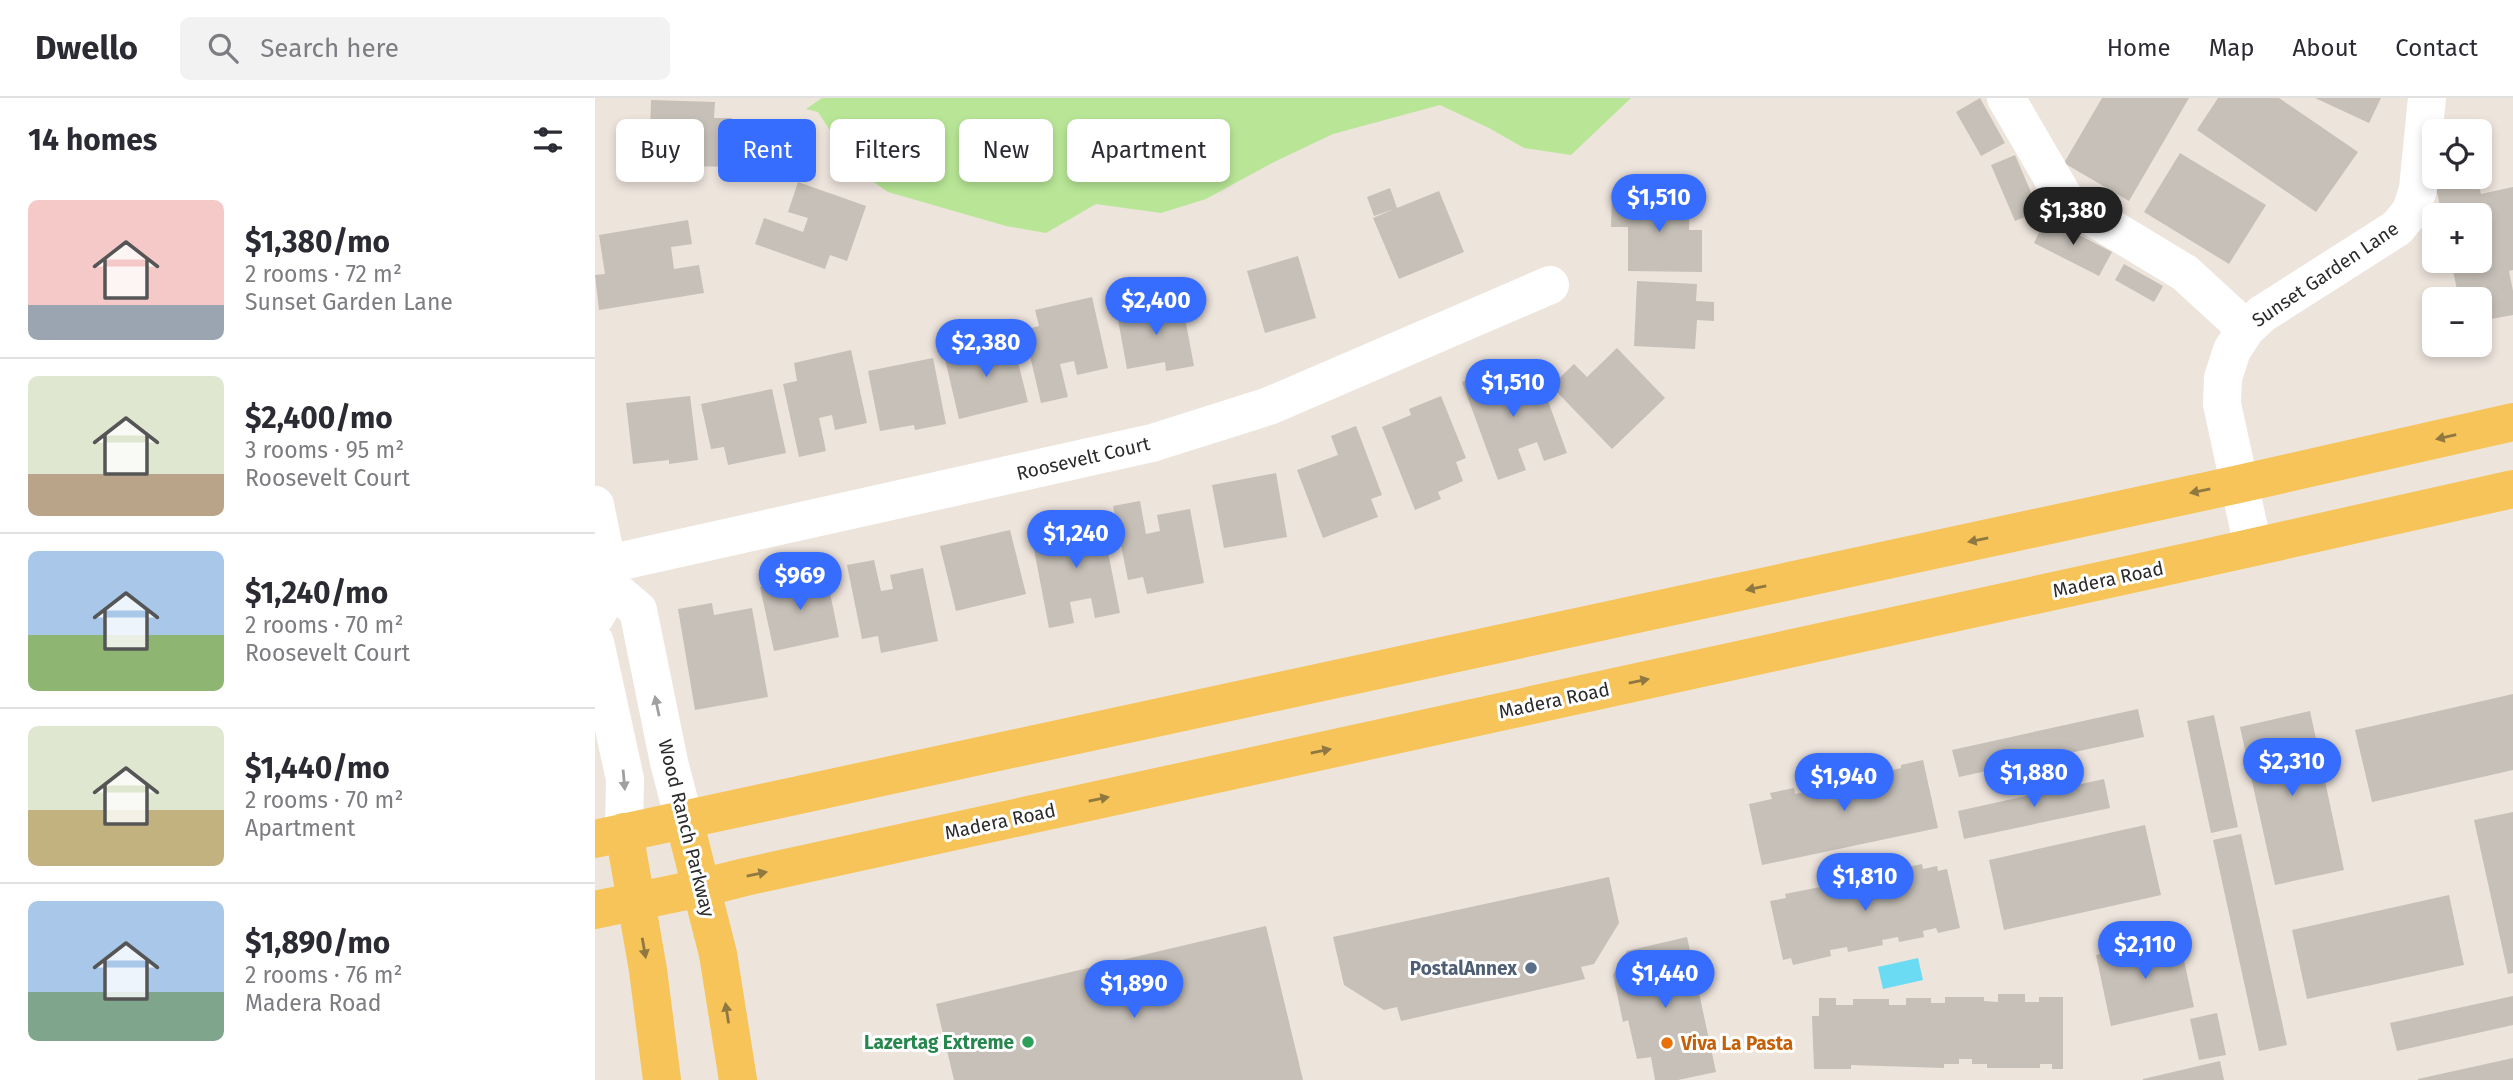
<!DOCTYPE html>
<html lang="en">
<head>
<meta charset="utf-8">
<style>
	body { margin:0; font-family:"Fira Sans",sans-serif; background:#f2f2f3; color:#2b2b33; height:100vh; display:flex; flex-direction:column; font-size:26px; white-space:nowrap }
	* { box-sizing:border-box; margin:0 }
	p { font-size:23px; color:#7c7c81 }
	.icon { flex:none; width:38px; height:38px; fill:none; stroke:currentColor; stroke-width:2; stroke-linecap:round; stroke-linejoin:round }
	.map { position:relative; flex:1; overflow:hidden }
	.drawer { display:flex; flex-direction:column; background:#fff; width:595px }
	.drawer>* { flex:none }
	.guide { position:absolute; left:21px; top:21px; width:665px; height:63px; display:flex; gap:14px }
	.fabs { position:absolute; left:1827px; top:21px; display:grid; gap:14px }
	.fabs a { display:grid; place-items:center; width:70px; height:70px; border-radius:10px; background:#fff; box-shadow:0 4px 10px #0003; font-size:35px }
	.price { position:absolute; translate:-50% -60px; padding:0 16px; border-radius:24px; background:#376dff; color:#fff; font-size:23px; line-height:46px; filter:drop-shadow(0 2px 4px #0008) }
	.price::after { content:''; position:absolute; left:50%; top:42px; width:21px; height:16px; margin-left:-10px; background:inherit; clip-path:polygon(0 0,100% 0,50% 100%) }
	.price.selected { background:#222; color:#fff }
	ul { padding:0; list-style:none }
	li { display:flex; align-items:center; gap:21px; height:175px; padding:0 28px }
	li+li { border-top:2px solid #e1e1e2 }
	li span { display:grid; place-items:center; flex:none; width:196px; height:140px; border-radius:10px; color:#555 }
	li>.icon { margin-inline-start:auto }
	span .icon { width:84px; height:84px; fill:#fffc; stroke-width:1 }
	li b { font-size:30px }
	h2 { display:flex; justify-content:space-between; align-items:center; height:84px; padding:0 28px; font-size:30px }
	.chip { padding:0 24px; border-radius:10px; background:#fff; box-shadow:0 4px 10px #0003; font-size:24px; line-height:63px }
	.chip.selected { background:#376dff; color:#fff }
	header { display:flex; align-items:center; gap:42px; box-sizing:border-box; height:98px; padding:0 35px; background:#fff; border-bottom:2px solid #e1e1e2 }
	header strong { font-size:33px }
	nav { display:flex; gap:38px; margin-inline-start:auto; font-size:24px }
	.search { width:490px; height:63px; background:#f2f2f3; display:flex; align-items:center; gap:18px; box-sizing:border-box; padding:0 24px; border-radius:10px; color:#7c7c81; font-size:26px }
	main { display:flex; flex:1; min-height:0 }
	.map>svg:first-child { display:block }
	.green { fill:#b8e696 }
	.water { fill:#6bdbf4 }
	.building { fill:#c6c0b8 }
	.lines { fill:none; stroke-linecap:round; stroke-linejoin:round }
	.minor { stroke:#fff; stroke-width:38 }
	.major { stroke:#f6c458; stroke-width:38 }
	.oneway { fill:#907842 }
	.oneway2 { fill:#a0a0a0 }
	.service-dot { fill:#5c6f8a; stroke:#fff; stroke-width:2.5 }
	.leisure-dot { fill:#2e9e5b; stroke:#fff; stroke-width:2.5 }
	.food-dot { fill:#e8710a; stroke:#fff; stroke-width:2.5 }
	.labels { text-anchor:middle; stroke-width:6; stroke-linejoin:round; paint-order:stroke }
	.street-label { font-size:19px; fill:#2b2b2b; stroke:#fff }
	.service-label { font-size:19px; font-weight:bold; fill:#4e5e75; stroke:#fff; text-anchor:end }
	.leisure-label { font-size:19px; font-weight:bold; fill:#27864d; stroke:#fff; text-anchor:end }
	.food-label { font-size:19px; font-weight:bold; fill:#c56008; stroke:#fff; text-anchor:start }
</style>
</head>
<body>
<header>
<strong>Dwello</strong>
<div class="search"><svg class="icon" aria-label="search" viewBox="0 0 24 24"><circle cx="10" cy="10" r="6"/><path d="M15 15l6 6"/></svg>Search here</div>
<nav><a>Home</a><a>Map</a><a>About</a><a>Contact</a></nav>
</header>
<main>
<section class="drawer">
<h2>14 homes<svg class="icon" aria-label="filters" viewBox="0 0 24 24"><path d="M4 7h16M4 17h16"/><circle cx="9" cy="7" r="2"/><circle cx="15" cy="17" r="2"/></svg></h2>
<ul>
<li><span style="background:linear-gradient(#f6c9c9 75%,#9aa5b1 0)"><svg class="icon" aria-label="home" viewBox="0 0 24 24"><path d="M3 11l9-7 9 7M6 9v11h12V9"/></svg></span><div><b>$1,380/mo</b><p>2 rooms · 72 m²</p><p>Sunset Garden Lane</p></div></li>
<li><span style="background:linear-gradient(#dfe7d0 70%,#b9a48a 0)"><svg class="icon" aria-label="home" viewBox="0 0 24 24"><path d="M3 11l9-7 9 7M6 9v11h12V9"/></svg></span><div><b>$2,400/mo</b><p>3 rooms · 95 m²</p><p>Roosevelt Court</p></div></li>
<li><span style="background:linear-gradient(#a9c7e8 60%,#8fb573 0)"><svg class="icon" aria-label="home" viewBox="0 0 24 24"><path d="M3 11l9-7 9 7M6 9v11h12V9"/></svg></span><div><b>$1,240/mo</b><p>2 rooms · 70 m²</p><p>Roosevelt Court</p></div></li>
<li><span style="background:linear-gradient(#dfe7d0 60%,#c2b280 0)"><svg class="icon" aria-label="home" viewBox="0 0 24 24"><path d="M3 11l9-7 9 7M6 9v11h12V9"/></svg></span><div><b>$1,440/mo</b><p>2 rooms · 70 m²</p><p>Apartment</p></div></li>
<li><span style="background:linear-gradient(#a9c7e8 65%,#7fa58c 0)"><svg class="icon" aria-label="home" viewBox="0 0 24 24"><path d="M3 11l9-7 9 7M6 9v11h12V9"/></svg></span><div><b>$1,890/mo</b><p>2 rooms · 76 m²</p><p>Madera Road</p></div></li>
</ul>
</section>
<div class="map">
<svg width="1918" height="982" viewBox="0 0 1918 982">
	<rect width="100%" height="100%" fill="#ede4dc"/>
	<!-- green -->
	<path class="green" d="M 227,0 L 1036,0 L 976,57 L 929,50 L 894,30 L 845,7 L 738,36 L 679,64 L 611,101 L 566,115 L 501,106 L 451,135 L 411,128 L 293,94 L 260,71 L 223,14 L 211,11 Z"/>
	<!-- water -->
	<path class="water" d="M 1323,860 L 1328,882 L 1288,891 L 1283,869 Z"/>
	<!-- building -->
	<path class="building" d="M 1385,0 L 1410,45 L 1386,58 L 1361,14 Z
		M 1507,0 L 1594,0 L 1534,103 L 1469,65 Z
		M 1623,0 L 1684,0 L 1763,54 L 1721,114 L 1602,32 Z
		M 1720,0 L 1786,0 L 1774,25 Z
		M 56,2 L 120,4 L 119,20 L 137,20 L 136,69 L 54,67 Z
		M 1585,55 L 1671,107 L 1634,166 L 1549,114 Z
		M 1420,57 L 1444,113 L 1420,123 L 1396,67 Z
		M 1882,81 L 1886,96 L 1918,89 L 1918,172 L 1914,173 L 1918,193 L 1918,217 L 1885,223 L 1885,201 L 1864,201 L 1856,163 L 1885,163 L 1885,117 L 1847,117 L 1841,90 Z
		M 203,84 L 271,108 L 252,163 L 235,157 L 230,171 L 160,146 L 169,120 L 208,134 L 213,120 L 193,114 Z
		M 795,90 L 802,110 L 844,93 L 869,154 L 804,181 L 778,120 L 799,111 L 779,118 L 772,99 Z
		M 1017,99 L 1095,99 L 1094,132 L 1107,132 L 1107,174 L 1033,173 L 1033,129 L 1016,129 Z
		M 1451,120 L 1517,154 L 1504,178 L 1439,145 Z
		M 93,122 L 97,146 L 76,149 L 79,171 L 104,167 L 109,195 L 4,212 L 0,177 L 10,176 L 4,137 Z
		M 703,158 L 721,220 L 670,235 L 652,173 Z
		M 1529,166 L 1568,188 L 1559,204 L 1520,182 Z
		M 1042,183 L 1102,186 L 1101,203 L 1119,204 L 1119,223 L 1102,222 L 1100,251 L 1039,248 Z
		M 497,199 L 513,270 L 482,277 L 479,263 L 465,266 L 473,299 L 446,305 L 429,232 L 444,228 L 440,212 Z
		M 587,204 L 599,268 L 571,273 L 570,264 L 532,271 L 522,216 Z
		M 417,240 L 433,304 L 364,321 L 349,257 Z
		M 1022,250 L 1070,300 L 1017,351 L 956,288 L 979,266 L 992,279 Z
		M 256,252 L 272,325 L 240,332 L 237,317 L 224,320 L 231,353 L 204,359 L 188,286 L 202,283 L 199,265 Z
		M 338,260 L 351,326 L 320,332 L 319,327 L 285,333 L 273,273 Z
		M 941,270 L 972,355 L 949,363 L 942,344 L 923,351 L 931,372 L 903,382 L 867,284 L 900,272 L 904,284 Z
		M 177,291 L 191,355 L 133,367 L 129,349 L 116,351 L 106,306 Z
		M 95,298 L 103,362 L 74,366 L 74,362 L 38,366 L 31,305 Z
		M 846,298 L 871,360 L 861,364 L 868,383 L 843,394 L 846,401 L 820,412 L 787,329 L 816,317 L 814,311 Z
		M 761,328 L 787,397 L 776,401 L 783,419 L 728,440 L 702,372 L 743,357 L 736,338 Z
		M 681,375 L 692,439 L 629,450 L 617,387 Z
		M 545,403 L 551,436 L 565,433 L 562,417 L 595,411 L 609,485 L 552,496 L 548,479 L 533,482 L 518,408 Z
		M 505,413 L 525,515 L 500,520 L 496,500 L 475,504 L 479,525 L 454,530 L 437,441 L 472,434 L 469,419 Z
		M 415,432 L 431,496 L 361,513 L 345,448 Z
		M 279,462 L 286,493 L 298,491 L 295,477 L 328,470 L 343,543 L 286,555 L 283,538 L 267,541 L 252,467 Z
		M 231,475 L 244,539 L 179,553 L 165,489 Z
		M 117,505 L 119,517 L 157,510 L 173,599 L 100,612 L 83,511 Z
		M 1918,596 L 1918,672 L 1777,704 L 1760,632 Z
		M 1543,611 L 1549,639 L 1364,679 L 1357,652 Z
		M 1715,613 L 1749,772 L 1680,787 L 1645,629 Z
		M 1619,617 L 1643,729 L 1616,735 L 1592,623 Z
		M 1328,662 L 1343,730 L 1167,767 L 1154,706 L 1177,701 L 1175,695 L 1199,690 L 1200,696 L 1217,693 L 1216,687 L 1251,679 L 1252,685 L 1269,681 L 1267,672 L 1292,667 L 1294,673 L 1306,670 L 1306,667 Z
		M 1509,681 L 1515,710 L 1369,741 L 1363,713 Z
		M 1918,714 L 1918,875 L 1913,876 L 1879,722 Z
		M 1550,727 L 1566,797 L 1409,832 L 1394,762 Z
		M 1646,736 L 1692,947 L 1664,953 L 1618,742 Z
		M 1327,766 L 1328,771 L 1342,768 L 1343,773 L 1352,771 L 1365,830 L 1343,835 L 1341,830 L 1328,833 L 1329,839 L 1304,844 L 1303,839 L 1287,842 L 1288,847 L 1253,854 L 1252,849 L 1235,852 L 1236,858 L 1198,867 L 1196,860 L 1188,862 L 1175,803 L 1191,800 L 1190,796 L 1235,787 L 1236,791 L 1250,788 L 1251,793 L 1263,790 L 1262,784 L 1276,781 L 1275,777 Z
		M 1014,779 L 1024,825 L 999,866 L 986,869 L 990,881 L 806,923 L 802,909 L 789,912 L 749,887 L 738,839 Z
		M 1854,797 L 1869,867 L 1712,901 L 1697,832 Z
		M 671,828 L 708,982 L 359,982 L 341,906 Z
		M 1092,839 L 1121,974 L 1083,982 L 1060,982 L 1056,959 L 1042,961 L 1033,922 L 1028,924 L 1018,877 L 1032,853 Z
		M 1584,839 L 1599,909 L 1516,928 L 1501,857 Z
		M 1403,896 L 1430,896 L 1430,904 L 1444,904 L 1444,899 L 1468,899 L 1468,971 L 1457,971 L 1457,966 L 1445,966 L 1445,970 L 1392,970 L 1392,966 L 1377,966 L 1377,961 L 1364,961 L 1364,966 L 1349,966 L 1349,970 L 1256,967 L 1256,971 L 1219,971 L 1217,918 L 1224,918 L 1224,900 L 1241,900 L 1241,907 L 1258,907 L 1258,901 L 1294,901 L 1294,907 L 1311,907 L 1311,900 L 1336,900 L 1336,905 L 1350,905 L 1350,899 L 1389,899 L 1389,903 L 1403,904 Z
		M 1918,898 L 1918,927 L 1802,953 L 1795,925 Z
		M 1622,915 L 1631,957 L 1604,962 L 1595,921 Z
		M 1918,960 L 1918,982 L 1823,982 L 1823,981 Z
		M 1625,963 L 1629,982 L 1548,982 L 1548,981 Z"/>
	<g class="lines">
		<!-- minor -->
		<path class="minor" d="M 1411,0 L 1471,103 L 1590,175 L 1651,231
			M 0,407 L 17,490 L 0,519
			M 1658,449 L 1627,306 L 1628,280 L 1637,252 L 1651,231 L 1667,216 L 1802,130 L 1816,113 L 1823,91 L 1832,0
			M 0,469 L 557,345 L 674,308 L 955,187
			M 17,490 L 43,512 L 74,664 L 89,722
			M 0,544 L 30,681 L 29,734"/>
		<!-- major -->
		<path class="major" d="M 89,722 L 123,856 L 143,982
			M 29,734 L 53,872 L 67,982
			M 0,741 L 1644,386 L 1918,324
			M 0,812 L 106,790 L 150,779 L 1610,460 L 1918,391"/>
	</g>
	<!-- one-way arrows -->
	<defs><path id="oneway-solid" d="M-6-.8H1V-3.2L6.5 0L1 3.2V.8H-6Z" transform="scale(1.75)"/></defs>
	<g class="oneway">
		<use href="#oneway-solid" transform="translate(1851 339) rotate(167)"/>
		<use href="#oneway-solid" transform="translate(1605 393) rotate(169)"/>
		<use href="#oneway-solid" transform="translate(1383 442) rotate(168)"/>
		<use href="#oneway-solid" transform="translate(1161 490) rotate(168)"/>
		<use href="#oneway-solid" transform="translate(1044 583) rotate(-12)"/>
		<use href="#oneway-solid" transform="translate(726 653) rotate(-12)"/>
		<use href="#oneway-solid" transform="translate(504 701) rotate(-12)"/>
		<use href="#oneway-solid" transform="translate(162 776) rotate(-12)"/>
		<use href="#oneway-solid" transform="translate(49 850) rotate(80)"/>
		<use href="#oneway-solid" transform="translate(132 915) rotate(-99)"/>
	</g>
	<g class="oneway2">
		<use href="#oneway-solid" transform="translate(62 608) rotate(-102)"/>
		<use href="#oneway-solid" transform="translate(29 682) rotate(85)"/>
	</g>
	<!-- markers -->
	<circle class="service-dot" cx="936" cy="870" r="7"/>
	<circle class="leisure-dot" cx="433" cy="944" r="7"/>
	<circle class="food-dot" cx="1072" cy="945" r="7"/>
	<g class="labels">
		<!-- street labels -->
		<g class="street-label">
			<text transform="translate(1730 176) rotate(-34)" y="7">Sunset Garden Lane</text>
			<text transform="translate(488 360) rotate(-13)" y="7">Roosevelt Court</text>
			<text transform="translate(1513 481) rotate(-12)" y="7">Madera Road</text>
			<text transform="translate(959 602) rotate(-12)" y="7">Madera Road</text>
			<text transform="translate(405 723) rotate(-12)" y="7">Madera Road</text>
			<text transform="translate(92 730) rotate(76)" y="7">Wood Ranch Parkway</text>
		</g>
		<!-- service labels -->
		<g class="service-label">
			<text x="922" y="877">PostalAnnex</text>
		</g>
		<!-- leisure labels -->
		<g class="leisure-label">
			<text x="419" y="951">Lazertag Extreme</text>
		</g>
		<!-- food labels -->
		<g class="food-label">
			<text x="1086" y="952">Viva La Pasta</text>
		</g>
	</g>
</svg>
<div class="fabs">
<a><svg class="icon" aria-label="locate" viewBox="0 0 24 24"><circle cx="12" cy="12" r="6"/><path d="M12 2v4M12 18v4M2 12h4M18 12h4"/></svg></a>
<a>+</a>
<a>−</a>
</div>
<b class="price" style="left:1064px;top:136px">$1,510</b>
<b class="price selected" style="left:1478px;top:149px">$1,380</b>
<b class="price" style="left:561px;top:239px">$2,400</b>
<b class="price" style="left:391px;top:281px">$2,380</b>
<b class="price" style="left:918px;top:321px">$1,510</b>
<b class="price" style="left:481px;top:472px">$1,240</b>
<b class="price" style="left:205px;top:514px">$969</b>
<b class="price" style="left:1697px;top:700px">$2,310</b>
<b class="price" style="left:1439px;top:711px">$1,880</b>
<b class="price" style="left:1249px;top:715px">$1,940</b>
<b class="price" style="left:1270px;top:815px">$1,810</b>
<b class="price" style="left:1550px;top:883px">$2,110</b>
<b class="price" style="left:1070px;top:912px">$1,440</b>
<b class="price" style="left:539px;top:922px">$1,890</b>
<div class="guide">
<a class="chip">Buy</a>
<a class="chip selected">Rent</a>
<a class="chip">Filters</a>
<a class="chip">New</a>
<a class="chip">Apartment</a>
</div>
</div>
</main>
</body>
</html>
